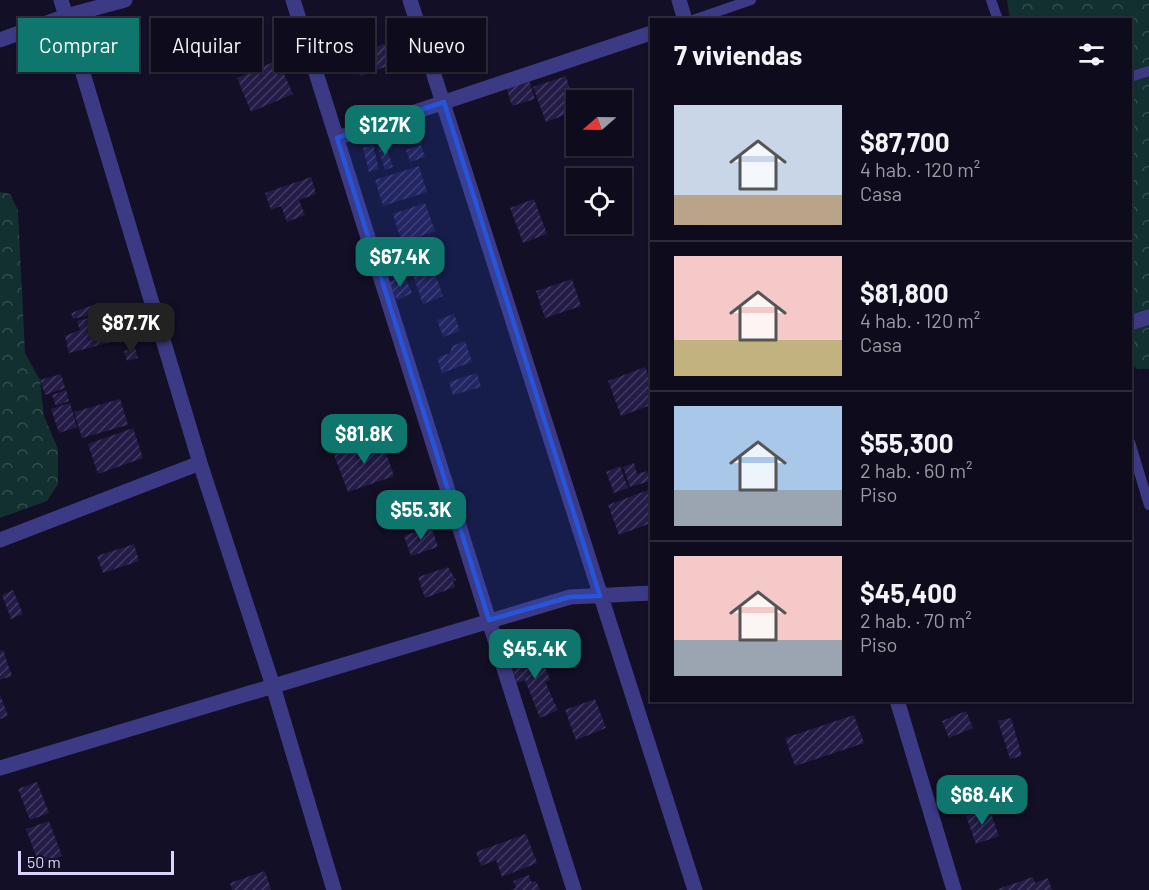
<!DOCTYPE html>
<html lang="es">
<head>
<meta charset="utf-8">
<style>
	body { margin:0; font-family:Barlow,sans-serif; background:#171425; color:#f1f3f6; height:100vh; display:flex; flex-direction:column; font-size:22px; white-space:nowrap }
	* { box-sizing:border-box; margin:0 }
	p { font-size:20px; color:#9b9ba3 }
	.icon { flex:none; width:33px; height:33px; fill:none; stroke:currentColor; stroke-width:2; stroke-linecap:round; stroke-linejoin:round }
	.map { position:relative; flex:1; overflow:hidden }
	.drawer { position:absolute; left:650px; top:18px; width:482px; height:684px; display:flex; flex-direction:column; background:#0e0b1c; border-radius:0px; box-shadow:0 2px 4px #0004,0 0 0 2px #2e2b3b }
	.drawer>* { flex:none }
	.hud { position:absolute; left:18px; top:18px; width:542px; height:54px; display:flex; gap:12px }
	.needle { width:39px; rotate:250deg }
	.controls { position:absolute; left:566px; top:90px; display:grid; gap:12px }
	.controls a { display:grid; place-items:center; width:66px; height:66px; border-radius:0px; background:#0e0b1c; box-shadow:0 2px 4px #0004,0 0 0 2px #2e2b3b; font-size:30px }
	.scale { position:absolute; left:18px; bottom:15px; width:156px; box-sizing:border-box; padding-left:6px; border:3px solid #d9d4ff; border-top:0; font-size:16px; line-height:21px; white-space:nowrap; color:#d9d4ff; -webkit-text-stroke:4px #130f26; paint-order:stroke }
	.price { position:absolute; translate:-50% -51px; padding:0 14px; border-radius:12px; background:#0f766e; color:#fff; font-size:20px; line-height:39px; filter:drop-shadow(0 2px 3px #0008) }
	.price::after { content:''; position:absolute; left:50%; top:36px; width:18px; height:14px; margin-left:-9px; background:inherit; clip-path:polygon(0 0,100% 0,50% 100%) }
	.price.active { background:#222; color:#fff }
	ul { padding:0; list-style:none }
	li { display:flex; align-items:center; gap:18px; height:150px; padding:0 24px }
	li+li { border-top:2px solid #2e2b3b }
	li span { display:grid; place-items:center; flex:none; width:168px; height:120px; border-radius:0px; color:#555 }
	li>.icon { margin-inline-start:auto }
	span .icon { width:72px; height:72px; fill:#fffc; stroke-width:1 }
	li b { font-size:26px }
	h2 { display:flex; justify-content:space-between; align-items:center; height:72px; padding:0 24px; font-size:26px }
	.pill { padding:0 21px; border-radius:0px; background:#0e0b1c; box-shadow:0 2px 4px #0004,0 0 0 2px #2e2b3b; font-size:21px; line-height:54px }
	.pill.active { background:#0f766e; color:#fff }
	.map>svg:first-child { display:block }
	.forest { fill:url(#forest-crowns) }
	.building { fill:url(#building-hatch) }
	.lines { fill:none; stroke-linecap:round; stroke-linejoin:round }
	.service { stroke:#3d3a85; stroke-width:10 }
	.minor { stroke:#3d3a85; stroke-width:15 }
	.tertiary { stroke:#3d3a85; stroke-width:15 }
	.marked { fill:#2655da; fill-opacity:0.2; stroke:#2655da; stroke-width:4.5; stroke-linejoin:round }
</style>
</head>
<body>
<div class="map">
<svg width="1149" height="890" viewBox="0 0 1149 890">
	<defs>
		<pattern id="forest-crowns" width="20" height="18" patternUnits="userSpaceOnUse" patternTransform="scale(1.5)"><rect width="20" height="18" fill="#12302f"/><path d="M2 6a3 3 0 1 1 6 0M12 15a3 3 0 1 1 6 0" fill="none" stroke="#344d4e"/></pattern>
		<pattern id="building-hatch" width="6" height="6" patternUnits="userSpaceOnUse" patternTransform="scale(1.5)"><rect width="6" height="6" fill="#241b47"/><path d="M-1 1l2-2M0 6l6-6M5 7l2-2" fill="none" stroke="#433b63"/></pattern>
	</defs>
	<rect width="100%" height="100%" fill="#130f26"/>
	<!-- forest -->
	<path class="forest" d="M 1007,0 L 1149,0 L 1149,369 L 1137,369 L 1130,363 L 1130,20 L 1010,19 Z
		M 0,192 L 10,194 L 18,210 L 25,353 L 40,380 L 44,416 L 58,449 L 58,484 L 47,501 L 0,518 Z"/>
	<!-- building -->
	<path class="building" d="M 392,41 L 399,62 L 360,76 L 352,56 Z
		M 278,60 L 293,94 L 251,112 L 237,78 Z
		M 566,76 L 576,111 L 546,122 L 533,87 Z
		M 529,80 L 535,99 L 512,106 L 506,87 Z
		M 385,143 L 393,167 L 385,170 L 377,145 Z
		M 373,145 L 379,169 L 369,172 L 363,148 Z
		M 421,145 L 425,157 L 410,162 L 406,150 Z
		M 419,166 L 427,192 L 383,206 L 375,180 Z
		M 311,177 L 316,194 L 299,200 L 305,215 L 287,222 L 281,206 L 271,210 L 265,193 Z
		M 534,199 L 547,234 L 523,243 L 510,208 Z
		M 425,203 L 435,231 L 402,243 L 393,214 Z
		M 428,243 L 433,255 L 417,261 L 412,248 Z
		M 433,268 L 443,296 L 423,304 L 413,275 Z
		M 404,275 L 412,293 L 397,300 L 389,282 Z
		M 572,279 L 581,306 L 545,318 L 536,291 Z
		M 99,303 L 100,307 L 106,305 L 107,311 L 73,319 L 71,313 Z
		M 107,313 L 115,341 L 69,353 L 65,336 L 80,330 L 77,321 Z
		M 454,314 L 460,331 L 443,337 L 437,320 Z
		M 465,341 L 472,362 L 442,373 L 437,358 L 450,353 L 452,346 Z
		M 135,348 L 138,358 L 127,361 L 124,351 Z
		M 645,367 L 651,382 L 651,405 L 621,416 L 608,381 Z
		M 477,373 L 481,387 L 453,395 L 449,382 Z
		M 61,374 L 65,388 L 45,395 L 40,380 Z
		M 66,390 L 69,401 L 56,406 L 52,395 Z
		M 120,399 L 128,425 L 82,438 L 74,412 Z
		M 70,403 L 77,427 L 59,433 L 51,409 Z
		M 133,428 L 143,458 L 98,474 L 88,444 Z
		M 381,439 L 394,476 L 348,492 L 334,455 Z
		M 634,463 L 637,474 L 647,471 L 650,481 L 630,487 L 623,467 Z
		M 620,466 L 628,488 L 614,493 L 606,472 Z
		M 651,489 L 651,523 L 619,535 L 608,505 Z
		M 431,526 L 438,547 L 411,556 L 404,536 Z
		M 134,544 L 139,561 L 103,573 L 97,556 Z
		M 448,567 L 456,580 L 453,581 L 455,587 L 425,598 L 418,577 Z
		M 13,590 L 23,614 L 11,619 L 2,595 Z
		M 538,648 L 550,680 L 545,682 L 558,710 L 540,718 L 525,680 L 517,683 L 509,658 Z
		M 3,650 L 12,676 L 0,680 L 0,651 Z
		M 0,694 L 8,716 L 0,719 Z
		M 595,699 L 606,728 L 576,740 L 565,710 Z
		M 966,711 L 973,728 L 949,738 L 942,721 Z
		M 854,715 L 864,743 L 795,766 L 785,738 Z
		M 1011,718 L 1022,756 L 1010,759 L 998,721 Z
		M 37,782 L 49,813 L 30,820 L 18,789 Z
		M 989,808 L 999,836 L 976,844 L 966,816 Z
		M 49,821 L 62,856 L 39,864 L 26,829 Z
		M 526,834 L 537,863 L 502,877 L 496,860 L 481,866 L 476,852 Z
		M 265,871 L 271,890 L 232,890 L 230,883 Z
		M 529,875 L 531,882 L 536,881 L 540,890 L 511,890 L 516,888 L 513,881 Z
		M 1033,877 L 1035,883 L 1048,878 L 1052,890 L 995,890 Z"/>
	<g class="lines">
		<!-- service -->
		<path class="service" d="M 991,0 L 998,20
			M 693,20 L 751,0
			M 1130,77 L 1149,71
			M 1130,442 L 1149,505"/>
		<!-- minor -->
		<path class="minor" d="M 61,0 L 200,463 L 273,686 L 334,890
			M 293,0 L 574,890
			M 410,0 L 695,890
			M 0,40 L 66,16 L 125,0
			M 337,138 L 651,33
			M 1130,323 L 1149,317
			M 0,540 L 200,463
			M 0,768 L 570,597 L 651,593"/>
		<!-- tertiary -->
		<path class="tertiary" d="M 679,0 L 685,20
			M 897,700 L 954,890"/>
	</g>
	<!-- marked area -->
	<path class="marked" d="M 444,102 L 600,596 L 570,597 L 489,620 L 337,138 Z"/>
</svg>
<div class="controls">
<a><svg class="needle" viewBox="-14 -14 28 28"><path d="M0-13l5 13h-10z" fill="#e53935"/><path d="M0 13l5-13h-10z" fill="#9b9ba3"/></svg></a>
<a><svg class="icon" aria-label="locate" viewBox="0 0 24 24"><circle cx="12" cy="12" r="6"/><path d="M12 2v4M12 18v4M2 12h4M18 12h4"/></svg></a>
</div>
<div class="scale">50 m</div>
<b class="price" style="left:385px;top:156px">$127K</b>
<b class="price" style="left:400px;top:288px">$67.4K</b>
<b class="price active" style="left:131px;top:354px">$87.7K</b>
<b class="price" style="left:364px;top:465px">$81.8K</b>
<b class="price" style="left:421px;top:541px">$55.3K</b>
<b class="price" style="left:535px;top:680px">$45.4K</b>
<b class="price" style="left:982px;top:826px">$68.4K</b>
<div class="hud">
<a class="pill active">Comprar</a>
<a class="pill">Alquilar</a>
<a class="pill">Filtros</a>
<a class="pill">Nuevo</a>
</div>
<section class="drawer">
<h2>7 viviendas<svg class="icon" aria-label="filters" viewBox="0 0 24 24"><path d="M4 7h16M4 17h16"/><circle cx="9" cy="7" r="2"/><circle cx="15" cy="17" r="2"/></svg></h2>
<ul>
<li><span style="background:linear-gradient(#c9d6e8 75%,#b9a48a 0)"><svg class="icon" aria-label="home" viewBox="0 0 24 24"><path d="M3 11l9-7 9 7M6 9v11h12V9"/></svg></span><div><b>$87,700</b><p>4 hab. · 120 m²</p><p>Casa</p></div></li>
<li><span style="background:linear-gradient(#f6c9c9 70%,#c2b280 0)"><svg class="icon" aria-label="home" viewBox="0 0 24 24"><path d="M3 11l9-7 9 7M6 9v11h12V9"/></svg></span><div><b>$81,800</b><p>4 hab. · 120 m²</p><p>Casa</p></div></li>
<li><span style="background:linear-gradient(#a9c7e8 70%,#9aa5b1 0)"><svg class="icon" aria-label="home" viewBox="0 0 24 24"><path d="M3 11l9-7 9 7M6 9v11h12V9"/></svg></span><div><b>$55,300</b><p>2 hab. · 60 m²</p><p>Piso</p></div></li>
<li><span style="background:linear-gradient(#f6c9c9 70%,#9aa5b1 0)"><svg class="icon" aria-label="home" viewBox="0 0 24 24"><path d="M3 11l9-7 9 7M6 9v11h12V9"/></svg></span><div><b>$45,400</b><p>2 hab. · 70 m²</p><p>Piso</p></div></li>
</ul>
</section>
</div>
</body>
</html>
